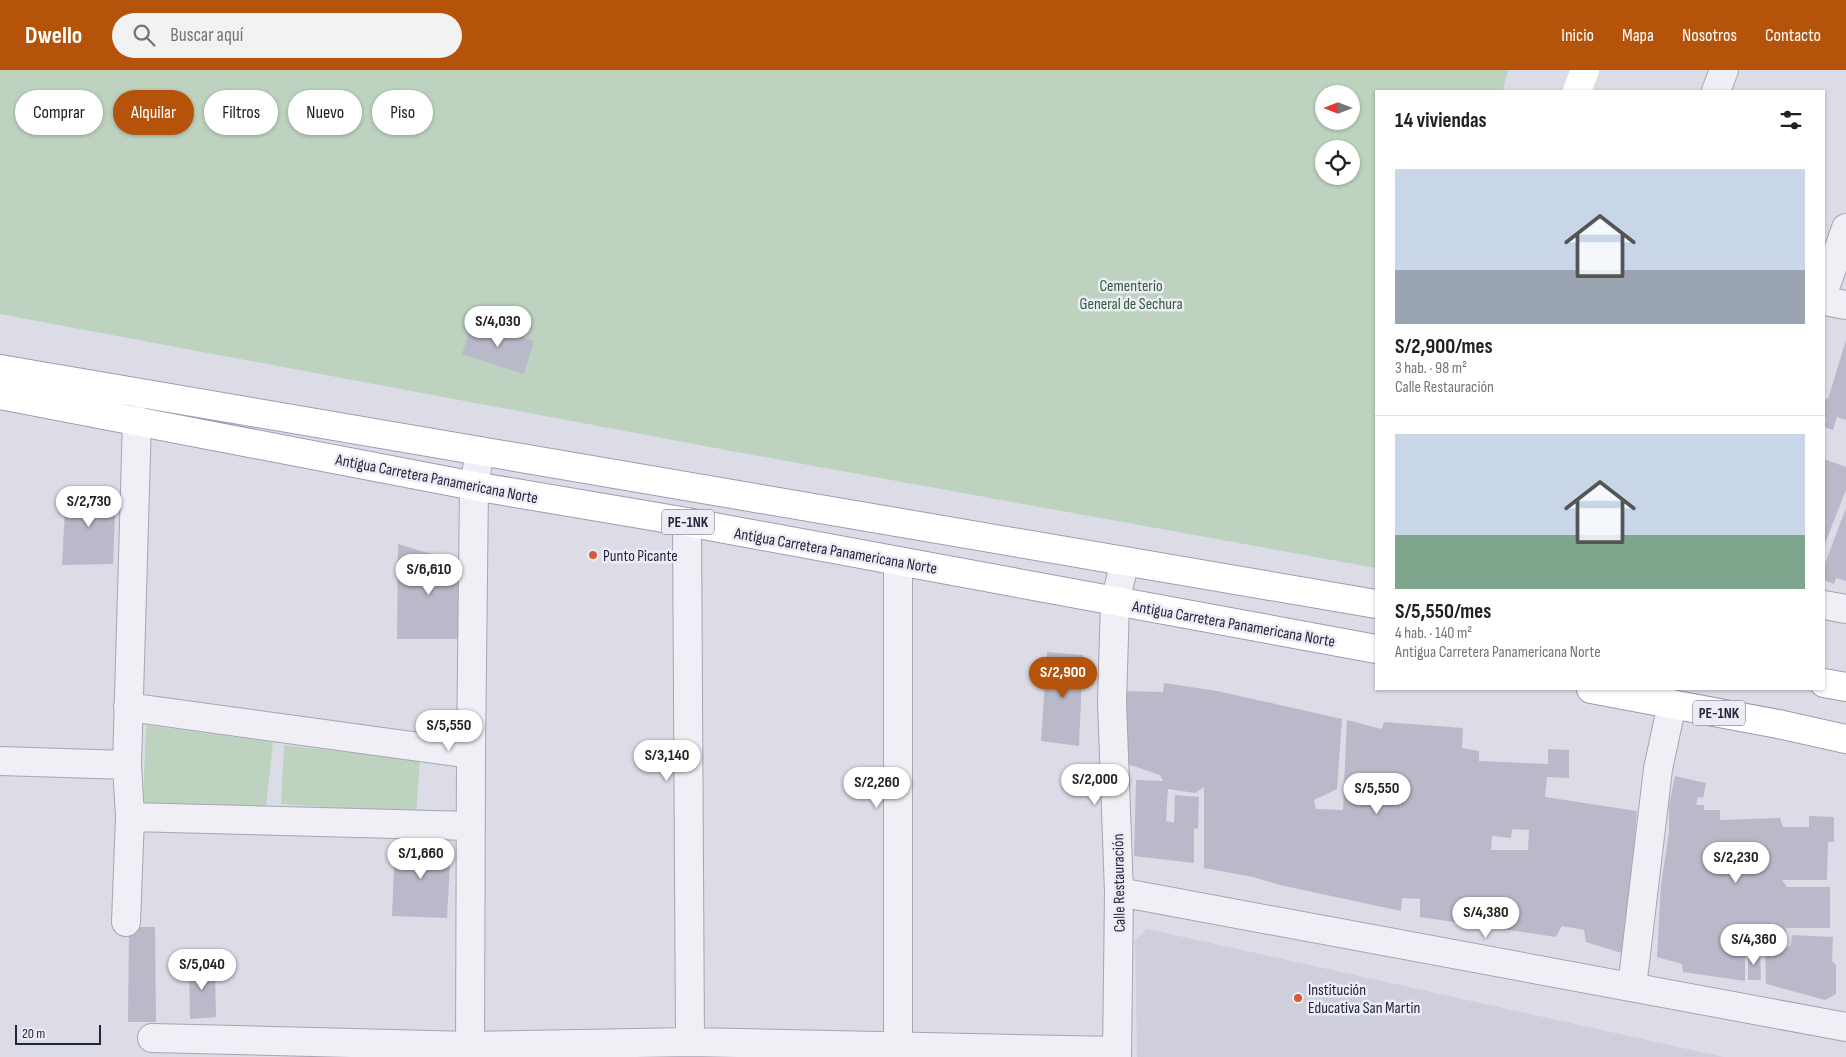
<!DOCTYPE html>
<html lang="es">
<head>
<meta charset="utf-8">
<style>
	body { margin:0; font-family:"Sofia Sans Condensed",sans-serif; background:#f2f2f2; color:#202124; height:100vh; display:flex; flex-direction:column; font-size:19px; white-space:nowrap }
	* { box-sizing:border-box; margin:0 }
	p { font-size:16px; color:#757577 }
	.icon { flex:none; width:28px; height:28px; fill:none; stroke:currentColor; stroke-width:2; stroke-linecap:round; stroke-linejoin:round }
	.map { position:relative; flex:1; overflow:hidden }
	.panel { position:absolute; left:1375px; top:20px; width:450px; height:600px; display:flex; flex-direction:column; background:#fff; border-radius:0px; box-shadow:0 1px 4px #0004 }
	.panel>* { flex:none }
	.hud { position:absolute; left:15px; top:20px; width:475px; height:45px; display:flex; gap:10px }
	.needle { width:32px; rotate:270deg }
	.tools { position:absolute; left:1315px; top:15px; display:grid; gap:10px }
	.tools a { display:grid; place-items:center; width:45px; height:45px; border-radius:50%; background:#fff; box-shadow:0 1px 4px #0004; font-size:25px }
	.scale { position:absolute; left:15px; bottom:12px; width:86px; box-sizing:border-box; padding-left:5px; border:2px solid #25253e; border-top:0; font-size:14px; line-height:18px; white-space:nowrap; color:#25253e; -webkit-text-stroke:4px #ececf5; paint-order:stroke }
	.price { position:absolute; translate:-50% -42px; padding:0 11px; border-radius:18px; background:#fff; color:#222; font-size:16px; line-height:32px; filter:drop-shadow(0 1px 2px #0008) }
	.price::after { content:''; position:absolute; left:50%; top:30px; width:15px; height:11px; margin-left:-8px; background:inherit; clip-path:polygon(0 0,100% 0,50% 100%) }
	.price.active { background:#b45309; color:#fff }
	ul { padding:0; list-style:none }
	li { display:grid; align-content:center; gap:10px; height:265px; padding:0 20px }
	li+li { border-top:1px solid #e0e0e0 }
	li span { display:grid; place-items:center; height:155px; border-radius:0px; color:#555 }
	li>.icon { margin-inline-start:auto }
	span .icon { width:90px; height:90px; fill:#fffc; stroke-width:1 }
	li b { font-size:21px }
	h2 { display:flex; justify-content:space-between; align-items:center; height:60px; padding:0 20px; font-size:21px }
	.chip { padding:0 18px; border-radius:22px; background:#fff; box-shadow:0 1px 4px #0004; font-size:18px; line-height:45px }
	.chip.active { background:#b45309; color:#fff }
	header { display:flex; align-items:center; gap:30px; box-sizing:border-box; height:70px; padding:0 25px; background:#b45309; color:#fff }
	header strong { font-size:24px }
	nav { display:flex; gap:28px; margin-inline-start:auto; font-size:18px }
	.search { width:350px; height:45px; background:#f2f2f2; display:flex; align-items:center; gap:12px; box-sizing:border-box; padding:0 18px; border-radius:28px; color:#757577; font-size:19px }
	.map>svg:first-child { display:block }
	.built { fill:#cecedc }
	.green { fill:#bdd2bf; fill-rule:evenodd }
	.building { fill:#b9b9ca; fill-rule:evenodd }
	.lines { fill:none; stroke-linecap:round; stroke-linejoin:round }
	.street-casing { stroke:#a5a5b4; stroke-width:30 }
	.primary-casing { stroke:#9b9cb4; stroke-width:30 }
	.street { stroke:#efeff5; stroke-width:28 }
	.secondary { stroke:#fff; stroke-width:28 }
	.primary { stroke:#fff; stroke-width:28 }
	.poi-dot { fill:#d55b39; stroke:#ececf5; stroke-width:2 }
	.labels { text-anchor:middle; stroke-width:5; stroke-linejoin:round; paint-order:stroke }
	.shield { fill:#ececf5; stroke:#616175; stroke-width:1 }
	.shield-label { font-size:15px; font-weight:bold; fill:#25253e }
	.park-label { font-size:16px; fill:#325b39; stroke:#ececf5 }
	.street-label { font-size:16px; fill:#25253e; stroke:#ececf5 }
	.poi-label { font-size:16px; fill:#25253e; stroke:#ececf5; text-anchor:start }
</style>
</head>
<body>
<header>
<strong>Dwello</strong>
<div class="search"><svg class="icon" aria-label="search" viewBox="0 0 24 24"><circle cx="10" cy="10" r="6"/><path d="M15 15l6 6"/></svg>Buscar aquí</div>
<nav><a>Inicio</a><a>Mapa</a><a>Nosotros</a><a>Contacto</a></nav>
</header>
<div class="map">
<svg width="1846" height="987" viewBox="0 0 1846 987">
	<rect width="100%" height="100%" fill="#dcdce7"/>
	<!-- built -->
	<path class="built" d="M 1147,859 L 1723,987 L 1137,987 L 1135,870 Z"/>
	<!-- green -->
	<path class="green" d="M 0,0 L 1508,0 L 1503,21 L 1376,21 L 1376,498 L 737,382 L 0,244 ZM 1324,24 L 1351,24 L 1351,51 L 1324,51 ZM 1324,79 L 1351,79 L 1351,106 L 1324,106 Z
		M 146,655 L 273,672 L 266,737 L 143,734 Z
		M 284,675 L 420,690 L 416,743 L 281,734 Z"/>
	<!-- building -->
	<path class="building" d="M 473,251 L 534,271 L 524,304 L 462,284 Z
		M 1846,270 L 1846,350 L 1837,347 L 1833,360 L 1824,357 L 1826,349 L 1824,349 L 1824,328 L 1828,329 Z
		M 1824,389 L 1846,397 L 1846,420 L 1824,476 Z
		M 66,421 L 116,421 L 113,494 L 62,495 Z
		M 1846,438 L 1846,511 L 1836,508 L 1834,514 L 1824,510 L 1824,496 Z
		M 398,474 L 464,494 L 464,569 L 397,569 Z
		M 1047,582 L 1083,585 L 1079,676 L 1041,671 Z
		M 1164,613 L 1217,621 L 1342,649 L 1337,719 L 1314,730 L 1316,739 L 1343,740 L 1347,650 L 1382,659 L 1384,652 L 1463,658 L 1462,678 L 1479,681 L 1479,691 L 1548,694 L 1548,679 L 1569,680 L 1569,708 L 1547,707 L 1545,727 L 1637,741 L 1625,884 L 1586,872 L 1584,860 L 1562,856 L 1556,867 L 1420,847 L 1420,829 L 1402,828 L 1401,841 L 1280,815 L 1253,807 L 1204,798 L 1204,717 L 1195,723 L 1168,719 L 1166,751 L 1174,753 L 1175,725 L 1199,727 L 1198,759 L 1194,758 L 1194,793 L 1134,786 L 1136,710 L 1163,711 L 1160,705 L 1122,692 L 1125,621 L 1163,622 ZM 1512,759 L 1529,760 L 1528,780 L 1491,780 L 1492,766 L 1511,768 Z
		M 1675,706 L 1706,713 L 1703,728 L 1698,727 L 1696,735 L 1704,735 L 1704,740 L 1720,740 L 1720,750 L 1780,748 L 1783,757 L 1809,757 L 1809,746 L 1834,747 L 1834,772 L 1828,772 L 1827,810 L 1782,810 L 1787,817 L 1830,817 L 1830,858 L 1786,858 L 1786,873 L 1745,872 L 1745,911 L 1683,902 L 1682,894 L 1657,887 L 1661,815 L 1669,762 L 1669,735 Z
		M 395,773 L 451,775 L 447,848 L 392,846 Z
		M 129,857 L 155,857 L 156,952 L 128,952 Z
		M 1792,865 L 1833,867 L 1832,891 L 1836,895 L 1836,924 L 1825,930 L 1766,914 L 1765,878 L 1786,878 L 1791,875 Z
		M 1748,881 L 1760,881 L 1761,910 L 1748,910 Z
		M 189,893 L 215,896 L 216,947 L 190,949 Z"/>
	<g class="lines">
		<!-- street casing -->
		<g class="street-casing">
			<path id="street" d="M 1716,21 L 1724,0
				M 1824,221 L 1846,158
				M 1824,231 L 1846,235
				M 687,452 L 690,972
				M 898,491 L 898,987
				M 1824,535 L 1846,539
				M 128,637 L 471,684
				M 0,691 L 127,695
				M 130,747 L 471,756
				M 1119,822 L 1846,957
				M 126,852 L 130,747 L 127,695 L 137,350
				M 1632,917 L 1658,699 L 1672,634
				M 152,968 L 470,976 L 690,972 L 1116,981
				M 470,987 L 471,684 L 474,416 L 480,381
				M 1117,987 L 1119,822 L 1112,632 L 1115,532 L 1125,491"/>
		</g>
		<!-- primary casing -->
		<g class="primary-casing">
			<path id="primary" d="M 0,299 L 1376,534
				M 0,325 L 474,416 L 687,452 L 1376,579
				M 1824,613 L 1846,617
				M 1591,619 L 1778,654 L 1846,669"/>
		</g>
		<!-- street -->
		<use href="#street" class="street"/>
		<!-- secondary -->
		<path class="secondary" d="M 1577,21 L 1585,0"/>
		<!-- primary -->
		<use href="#primary" class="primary"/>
	</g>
	<!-- markers -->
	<g class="poi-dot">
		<circle cx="593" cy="485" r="5"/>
		<circle cx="1298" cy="928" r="5"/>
	</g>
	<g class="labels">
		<!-- shield labels -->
		<g class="shield">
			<rect x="662" y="439.5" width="52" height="25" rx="4"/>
			<rect x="1693" y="630.5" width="52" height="25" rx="4"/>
		</g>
		<g class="shield-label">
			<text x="688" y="457">PE-1NK</text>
			<text x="1719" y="648">PE-1NK</text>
		</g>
		<!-- park labels -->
		<g class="park-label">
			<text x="1131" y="221">Cementerio<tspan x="1131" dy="18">General de Sechura</tspan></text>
		</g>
		<!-- street labels -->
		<g class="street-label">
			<text transform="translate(437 408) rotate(11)" y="6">Antigua Carretera Panamericana Norte</text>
			<text transform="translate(836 480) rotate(10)" y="6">Antigua Carretera Panamericana Norte</text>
			<text transform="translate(1234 553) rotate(10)" y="6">Antigua Carretera Panamericana Norte</text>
			<text transform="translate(1118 813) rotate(-91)" y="6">Calle Restauración</text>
		</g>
		<!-- poi labels -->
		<g class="poi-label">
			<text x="603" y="491">Punto Picante</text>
			<text x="1308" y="925">Institución<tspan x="1308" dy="18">Educativa San Martin</tspan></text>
		</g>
	</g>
</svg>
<div class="tools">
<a><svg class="needle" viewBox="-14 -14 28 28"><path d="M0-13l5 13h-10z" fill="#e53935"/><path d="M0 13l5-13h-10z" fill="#757577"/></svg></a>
<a><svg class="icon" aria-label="locate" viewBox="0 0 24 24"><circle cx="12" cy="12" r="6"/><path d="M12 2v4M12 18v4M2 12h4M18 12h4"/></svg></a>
</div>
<div class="scale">20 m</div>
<b class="price" style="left:498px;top:278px">S/4,030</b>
<b class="price" style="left:89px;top:458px">S/2,730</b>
<b class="price" style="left:429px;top:526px">S/6,610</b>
<b class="price active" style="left:1063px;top:629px">S/2,900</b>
<b class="price" style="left:449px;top:682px">S/5,550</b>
<b class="price" style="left:667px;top:712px">S/3,140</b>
<b class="price" style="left:1095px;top:736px">S/2,000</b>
<b class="price" style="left:877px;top:739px">S/2,260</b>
<b class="price" style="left:1377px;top:745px">S/5,550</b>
<b class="price" style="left:421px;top:810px">S/1,660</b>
<b class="price" style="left:1736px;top:814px">S/2,230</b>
<b class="price" style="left:1486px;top:869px">S/4,380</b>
<b class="price" style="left:1754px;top:896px">S/4,360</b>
<b class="price" style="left:202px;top:921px">S/5,040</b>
<div class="hud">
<a class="chip">Comprar</a>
<a class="chip active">Alquilar</a>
<a class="chip">Filtros</a>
<a class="chip">Nuevo</a>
<a class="chip">Piso</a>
</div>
<section class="panel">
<h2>14 viviendas<svg class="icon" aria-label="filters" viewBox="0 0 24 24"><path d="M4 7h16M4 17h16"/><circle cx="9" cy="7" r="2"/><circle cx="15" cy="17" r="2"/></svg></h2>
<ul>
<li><span style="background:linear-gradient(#c9d6e8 65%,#9aa5b1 0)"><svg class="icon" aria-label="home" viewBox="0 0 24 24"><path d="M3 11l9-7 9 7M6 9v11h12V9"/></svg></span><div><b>S/2,900/mes</b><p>3 hab. · 98 m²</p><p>Calle Restauración</p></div></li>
<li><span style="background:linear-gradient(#c9d6e8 65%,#7fa58c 0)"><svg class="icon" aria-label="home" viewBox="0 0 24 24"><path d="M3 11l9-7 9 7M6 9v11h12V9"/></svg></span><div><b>S/5,550/mes</b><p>4 hab. · 140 m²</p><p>Antigua Carretera Panamericana Norte</p></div></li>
</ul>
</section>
</div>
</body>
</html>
